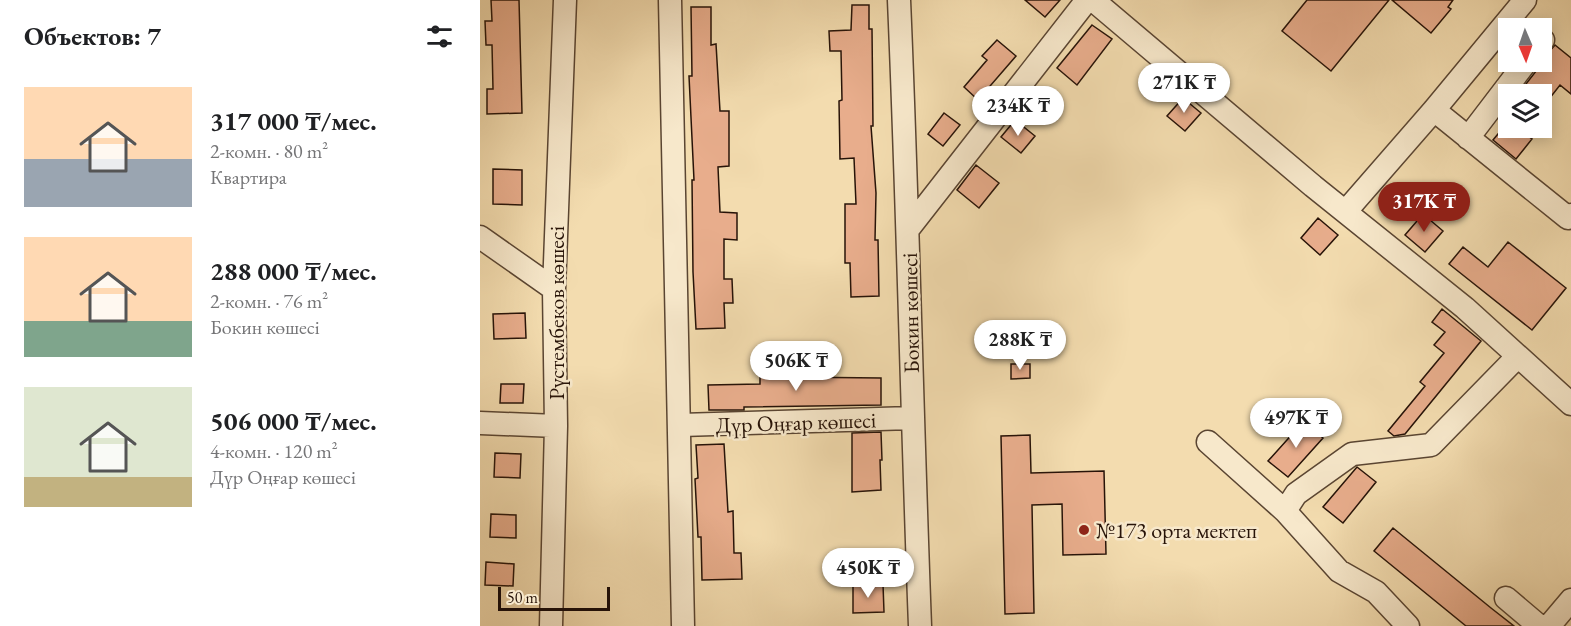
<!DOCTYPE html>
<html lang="ru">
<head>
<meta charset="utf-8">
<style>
	body { margin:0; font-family:"EB Garamond",serif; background:#f6f6f6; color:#202124; height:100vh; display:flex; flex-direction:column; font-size:22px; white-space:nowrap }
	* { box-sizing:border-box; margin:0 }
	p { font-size:20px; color:#757577 }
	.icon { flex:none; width:33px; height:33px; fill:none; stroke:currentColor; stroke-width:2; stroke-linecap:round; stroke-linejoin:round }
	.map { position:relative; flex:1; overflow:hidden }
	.panel { display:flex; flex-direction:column; background:#fff; width:480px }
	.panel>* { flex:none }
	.needle { width:39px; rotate:178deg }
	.tools { position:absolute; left:1018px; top:18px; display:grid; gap:12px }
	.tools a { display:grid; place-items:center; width:54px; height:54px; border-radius:0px; background:#fff; box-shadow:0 3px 15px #0003; font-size:30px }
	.scale { position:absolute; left:18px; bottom:15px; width:112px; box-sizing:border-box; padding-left:6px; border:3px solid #271308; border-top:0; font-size:16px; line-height:21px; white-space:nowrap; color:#271308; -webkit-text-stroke:4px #f7e8cb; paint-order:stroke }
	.price { position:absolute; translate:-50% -51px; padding:0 14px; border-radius:21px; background:#fff; color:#222; font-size:20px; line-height:39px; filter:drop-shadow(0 2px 3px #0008) }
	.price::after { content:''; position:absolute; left:50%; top:36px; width:18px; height:14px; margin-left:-9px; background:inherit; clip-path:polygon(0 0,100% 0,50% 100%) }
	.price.on { background:#8f2418; color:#fff }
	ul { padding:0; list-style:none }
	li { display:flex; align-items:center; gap:18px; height:150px; padding:0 24px }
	li span { display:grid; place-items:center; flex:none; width:168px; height:120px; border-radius:0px; color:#555 }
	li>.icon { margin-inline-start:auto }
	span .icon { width:72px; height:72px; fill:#fffc; stroke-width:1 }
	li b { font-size:26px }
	h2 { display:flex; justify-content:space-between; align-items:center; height:72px; padding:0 24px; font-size:26px }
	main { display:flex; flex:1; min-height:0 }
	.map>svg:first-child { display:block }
	.building { fill:#e8ad8c; stroke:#271308; stroke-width:1.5 }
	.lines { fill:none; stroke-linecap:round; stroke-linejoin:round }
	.minor-casing { stroke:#5a4532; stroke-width:25 }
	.minor { stroke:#f7e8cb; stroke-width:22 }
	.poi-dot { fill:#8f2418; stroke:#f7e8cb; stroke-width:2 }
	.labels { text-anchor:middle; stroke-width:5; stroke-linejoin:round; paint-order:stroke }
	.street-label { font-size:22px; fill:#271308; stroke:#f7e8cb }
	.poi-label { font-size:22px; fill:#271308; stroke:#f7e8cb; text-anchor:start }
</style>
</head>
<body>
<main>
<section class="panel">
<h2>Объектов: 7<svg class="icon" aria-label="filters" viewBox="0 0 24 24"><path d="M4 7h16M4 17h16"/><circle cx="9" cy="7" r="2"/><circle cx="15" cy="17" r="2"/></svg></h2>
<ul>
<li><span style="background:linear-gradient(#ffd9b3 60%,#9aa5b1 0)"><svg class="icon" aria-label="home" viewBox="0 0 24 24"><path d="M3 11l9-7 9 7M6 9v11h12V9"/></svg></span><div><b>317 000 ₸/мес.</b><p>2-комн. · 80 m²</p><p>Квартира</p></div></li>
<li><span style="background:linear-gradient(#ffd9b3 70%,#7fa58c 0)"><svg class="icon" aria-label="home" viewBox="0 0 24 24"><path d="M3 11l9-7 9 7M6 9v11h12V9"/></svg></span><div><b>288 000 ₸/мес.</b><p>2-комн. · 76 m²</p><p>Бокин көшесі</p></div></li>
<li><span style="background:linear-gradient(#dfe7d0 75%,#c2b280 0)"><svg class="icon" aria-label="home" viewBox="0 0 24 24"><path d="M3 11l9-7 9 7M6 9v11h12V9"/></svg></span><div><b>506 000 ₸/мес.</b><p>4-комн. · 120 m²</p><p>Дүр Оңғар көшесі</p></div></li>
</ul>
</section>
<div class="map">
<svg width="1091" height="626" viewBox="0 0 1091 626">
	<rect width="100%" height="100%" fill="#f3dcaf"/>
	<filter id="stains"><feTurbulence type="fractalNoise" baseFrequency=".00333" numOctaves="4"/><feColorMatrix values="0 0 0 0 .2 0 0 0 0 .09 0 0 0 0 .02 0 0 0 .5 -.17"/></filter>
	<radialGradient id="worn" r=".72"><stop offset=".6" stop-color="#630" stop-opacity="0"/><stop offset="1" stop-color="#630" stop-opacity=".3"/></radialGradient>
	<!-- building -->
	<path class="building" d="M 11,0 L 39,0 L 42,113 L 7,114 L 7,89 L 13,89 L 12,45 L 6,45 L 5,21 L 12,21 Z
		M 545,0 L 580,0 L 565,17 Z
		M 827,0 L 909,0 L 851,71 L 802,31 Z
		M 912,0 L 973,0 L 968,7 L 971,9 L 951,33 Z
		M 372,5 L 389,5 L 389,29 L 392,29 L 393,126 L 391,126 L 396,193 L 395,240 L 398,240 L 399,296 L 371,297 L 370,263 L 365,263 L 365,204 L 376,204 L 374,158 L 360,159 L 359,101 L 362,100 L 361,51 L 350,51 L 349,31 L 371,30 Z
		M 211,7 L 231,7 L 231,45 L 236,44 L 240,111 L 249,111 L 249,166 L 238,167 L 240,212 L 257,213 L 257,240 L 244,239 L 244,279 L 252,279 L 253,303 L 244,303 L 245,328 L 216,329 L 213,272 L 212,180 L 214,180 L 209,76 L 212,76 Z
		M 612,25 L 632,39 L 597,85 L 577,68 Z
		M 517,40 L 536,56 L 498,100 L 484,87 L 507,60 L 502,56 Z
		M 1075,45 L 1091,58 L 1091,94 L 1080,85 L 1062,108 L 1062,94 L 1038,94 L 1057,70 L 1059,63 Z
		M 703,98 L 721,113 L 705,131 L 687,116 Z
		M 464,113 L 480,125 L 463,146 L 448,134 Z
		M 535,120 L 555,136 L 541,153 L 521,137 Z
		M 1023,128 L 1037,128 L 1052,139 L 1036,159 L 1013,140 Z
		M 496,165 L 519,183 L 499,208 L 477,190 Z
		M 13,169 L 42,170 L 42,205 L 13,204 Z
		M 943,214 L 963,231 L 945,252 L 925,235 Z
		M 838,218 L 858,235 L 840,255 L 821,238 Z
		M 1028,242 L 1086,288 L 1052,330 L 969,264 L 983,247 L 1008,267 Z
		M 962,309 L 1001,341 L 925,434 L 914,436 L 908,431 L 945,386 L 940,382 L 964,353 L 954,345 L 965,332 L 952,322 Z
		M 45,313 L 46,338 L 14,339 L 13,314 Z
		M 531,364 L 550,364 L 550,378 L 531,379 Z
		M 280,370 L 308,370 L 308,377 L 401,378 L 401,405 L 264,407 L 264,410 L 229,410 L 228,385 L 280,384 Z
		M 21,384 L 44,384 L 43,403 L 20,403 Z
		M 824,421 L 843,438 L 808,477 L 788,461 Z
		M 401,432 L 402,460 L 400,460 L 401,490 L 372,492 L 372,433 Z
		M 550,435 L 551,473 L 624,471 L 626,554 L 583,555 L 582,504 L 552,505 L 554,613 L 525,614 L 521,436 Z
		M 244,444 L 248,512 L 253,511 L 254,553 L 261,553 L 262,579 L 222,580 L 221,537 L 218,537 L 215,479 L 218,478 L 216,445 Z
		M 15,453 L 41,454 L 40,478 L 14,477 Z
		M 877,467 L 896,482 L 863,523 L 843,507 Z
		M 11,514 L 36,515 L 36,538 L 10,537 Z
		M 913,528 L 1011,608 L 1034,626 L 986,626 L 894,551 Z
		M 6,562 L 34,564 L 33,586 L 5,585 Z
		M 403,584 L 404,612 L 373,613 L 373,585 Z"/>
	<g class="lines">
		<!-- minor casing -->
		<g class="minor-casing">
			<path id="minor" d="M 190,0 L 203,626
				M 419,0 C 428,209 432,417 440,626
				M 613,0 L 833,186 L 985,308 L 1091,404
				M 1062,41 L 1063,40
				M 954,110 L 1088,218 L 1091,215
				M 988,138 L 1046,62
				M 866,211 L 954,110 L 1045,0
				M 429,228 L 607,0
				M 0,237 L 74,289
				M 0,423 L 76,426
				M 201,425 L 432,418
				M 728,442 L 805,511 L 859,571 L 896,592 L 928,626
				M 805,511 L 816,494 L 872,454 L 951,445 L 1038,356
				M 1026,598 L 1059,626
				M 71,626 L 76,426 L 74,289 L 85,0
				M 1069,626 L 1091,600"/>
		</g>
		<!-- minor -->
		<use href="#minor" class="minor"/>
	</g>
	<!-- markers -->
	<circle class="poi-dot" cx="604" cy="530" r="6"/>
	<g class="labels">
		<!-- street labels -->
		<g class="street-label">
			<text transform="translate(76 313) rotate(-90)" y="8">Рүстембеков көшесі</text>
			<text transform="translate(430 313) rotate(-91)" y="8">Бокин көшесі</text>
			<text transform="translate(316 422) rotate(-2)" y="8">Дүр Оңғар көшесі</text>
		</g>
		<!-- poi labels -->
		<g class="poi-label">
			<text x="616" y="538">№173 орта мектеп</text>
		</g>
	</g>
	<rect width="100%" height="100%" filter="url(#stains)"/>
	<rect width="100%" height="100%" fill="url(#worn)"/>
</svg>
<div class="tools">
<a><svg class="needle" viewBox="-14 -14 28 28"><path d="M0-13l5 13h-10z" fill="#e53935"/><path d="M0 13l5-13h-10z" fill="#757577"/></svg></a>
<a><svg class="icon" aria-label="layers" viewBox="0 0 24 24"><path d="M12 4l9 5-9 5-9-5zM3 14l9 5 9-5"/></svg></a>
</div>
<div class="scale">50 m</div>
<b class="price" style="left:704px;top:114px">271K ₸</b>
<b class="price" style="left:538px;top:137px">234K ₸</b>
<b class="price on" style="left:944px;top:233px">317K ₸</b>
<b class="price" style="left:540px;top:371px">288K ₸</b>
<b class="price" style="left:316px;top:392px">506K ₸</b>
<b class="price" style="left:816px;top:449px">497K ₸</b>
<b class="price" style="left:388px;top:599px">450K ₸</b>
</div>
</main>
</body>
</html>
